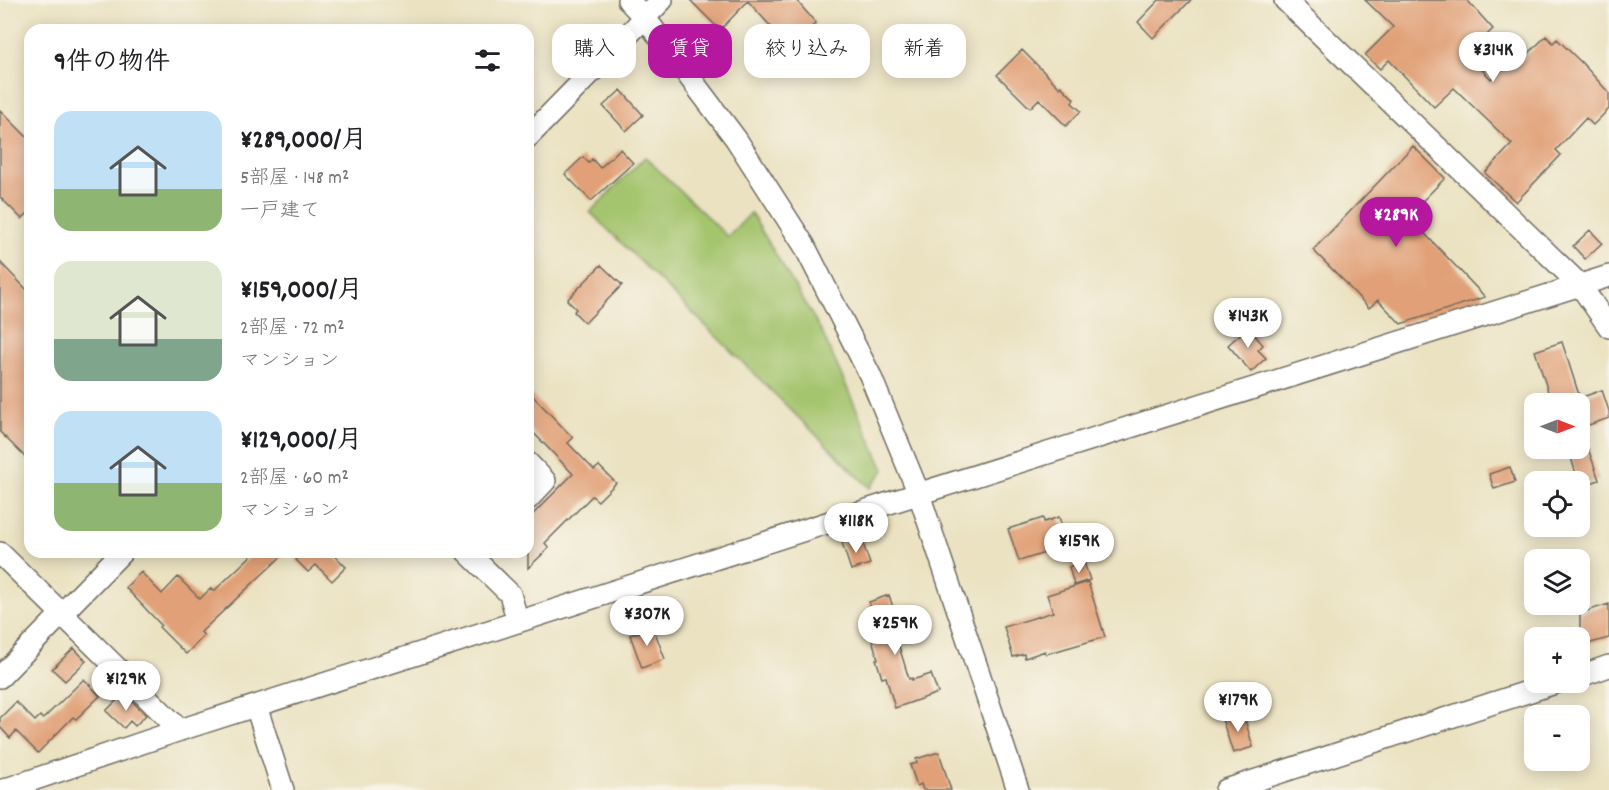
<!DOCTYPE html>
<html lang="ja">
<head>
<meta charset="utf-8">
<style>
	body { margin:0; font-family:Dekko,"Klee One",sans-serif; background:#f6f6f6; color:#202124; height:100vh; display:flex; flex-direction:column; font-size:22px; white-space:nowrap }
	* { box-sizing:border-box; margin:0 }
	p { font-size:20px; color:#757577 }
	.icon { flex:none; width:33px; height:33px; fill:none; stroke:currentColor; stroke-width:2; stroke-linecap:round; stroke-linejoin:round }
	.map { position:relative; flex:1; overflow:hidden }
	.panel { position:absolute; left:24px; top:24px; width:510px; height:534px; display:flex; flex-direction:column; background:#fff; border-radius:18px; box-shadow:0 3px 15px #0003 }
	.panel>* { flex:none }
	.guide { position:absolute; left:552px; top:24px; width:570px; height:54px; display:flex; gap:12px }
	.needle { width:39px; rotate:90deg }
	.buttons { position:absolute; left:1524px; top:393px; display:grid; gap:12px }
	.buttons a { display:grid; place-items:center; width:66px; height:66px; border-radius:12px; background:#fff; box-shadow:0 3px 15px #0003; font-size:30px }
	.price { position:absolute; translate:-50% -51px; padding:0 14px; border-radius:21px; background:#fff; color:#222; font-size:20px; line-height:39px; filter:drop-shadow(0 2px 3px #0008) }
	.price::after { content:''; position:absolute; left:50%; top:36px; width:18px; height:14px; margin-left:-9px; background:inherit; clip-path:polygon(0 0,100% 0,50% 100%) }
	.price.active { background:#b5179e; color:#fff }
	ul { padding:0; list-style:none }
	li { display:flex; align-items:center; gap:18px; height:150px; padding:0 30px }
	li span { display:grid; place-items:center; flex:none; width:168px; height:120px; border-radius:18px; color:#555 }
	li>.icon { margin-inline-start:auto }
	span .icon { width:72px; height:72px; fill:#fffc; stroke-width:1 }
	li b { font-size:26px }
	h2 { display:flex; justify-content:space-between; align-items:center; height:72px; padding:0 30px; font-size:26px }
	.pill { padding:0 21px; border-radius:18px; background:#fff; box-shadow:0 3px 15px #0003; font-size:21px; line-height:54px }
	.pill.active { background:#b5179e; color:#fff }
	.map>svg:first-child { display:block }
	.green { fill:#a4c46d; stroke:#68784c; stroke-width:1.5 }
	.building { fill:#e1a077 }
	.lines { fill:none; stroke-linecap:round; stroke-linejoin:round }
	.minor-casing { stroke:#6e6b60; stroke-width:24 }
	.minor { stroke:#fff; stroke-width:21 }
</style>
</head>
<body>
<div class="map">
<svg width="1609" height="790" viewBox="0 0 1609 790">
	<rect width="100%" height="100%" fill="#f7f3e8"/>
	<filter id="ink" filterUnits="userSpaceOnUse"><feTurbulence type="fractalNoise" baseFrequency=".0167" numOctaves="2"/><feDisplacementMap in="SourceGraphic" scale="12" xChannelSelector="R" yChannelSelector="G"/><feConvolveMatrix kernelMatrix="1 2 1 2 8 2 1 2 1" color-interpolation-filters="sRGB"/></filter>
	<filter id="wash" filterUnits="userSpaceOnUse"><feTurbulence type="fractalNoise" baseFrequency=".008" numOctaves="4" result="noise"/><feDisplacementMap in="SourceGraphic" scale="24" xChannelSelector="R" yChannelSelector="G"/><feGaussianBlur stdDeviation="1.35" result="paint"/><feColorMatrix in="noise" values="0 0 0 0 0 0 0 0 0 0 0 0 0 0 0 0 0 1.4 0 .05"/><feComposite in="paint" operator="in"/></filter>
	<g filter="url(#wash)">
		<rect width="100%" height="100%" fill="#ebe2c1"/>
		<!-- green -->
		<path class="green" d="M 645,157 L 728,237 L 751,213 L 821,330 L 884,470 L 870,488 L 590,212 Z"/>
		<g id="blocks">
			<!-- building -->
			<path class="building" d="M 690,0 L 796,0 L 816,23 L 782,54 L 765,36 L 773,29 L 748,1 L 720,30 Z
				M 1159,0 L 1191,0 L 1153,38 L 1138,22 Z
				M 1365,0 L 1467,0 L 1493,29 L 1467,54 L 1491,79 L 1514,56 L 1520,62 L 1546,36 L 1553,43 L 1557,39 L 1583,64 L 1609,93 L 1609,109 L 1593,125 L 1586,118 L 1556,150 L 1561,155 L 1516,202 L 1485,173 L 1512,144 L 1454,88 L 1434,107 L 1389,60 L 1380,69 L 1365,55 L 1393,27 Z
				M 1022,50 L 1060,88 L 1061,86 L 1074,99 L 1072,103 L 1081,111 L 1066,126 L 1039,99 L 1030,108 L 997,75 Z
				M 621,90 L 643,115 L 626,131 L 603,106 Z
				M 0,110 L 30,140 L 30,211 L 22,219 L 0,197 Z
				M 1413,146 L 1445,178 L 1408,216 L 1485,297 L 1401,324 L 1378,300 L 1369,308 L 1346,284 L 1347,284 L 1313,250 Z
				M 620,149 L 633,163 L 591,201 L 565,174 L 583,157 L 589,163 L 592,159 L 600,168 Z
				M 1590,230 L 1602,243 L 1585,259 L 1573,246 Z
				M 0,262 L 30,293 L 30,462 L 0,432 Z
				M 601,265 L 622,285 L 585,323 L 574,312 L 576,309 L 567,300 Z
				M 1248,327 L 1263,345 L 1258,350 L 1266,358 L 1251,372 L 1228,345 Z
				M 1562,342 L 1580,398 L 1602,390 L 1609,411 L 1609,418 L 1580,428 L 1580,404 L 1552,404 L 1535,351 Z
				M 528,391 L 573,438 L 568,443 L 594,470 L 599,466 L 616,483 L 598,501 L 592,496 L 545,543 L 549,548 L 528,568 L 528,519 L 573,474 L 528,427 Z
				M 1568,448 L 1588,448 L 1599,480 L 1580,487 Z
				M 1510,467 L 1515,482 L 1494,489 L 1489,474 Z
				M 1059,517 L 1068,546 L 1019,561 L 1008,529 L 1043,518 L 1044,522 Z
				M 861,537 L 870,564 L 851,570 L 842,543 Z
				M 255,552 L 286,552 L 201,632 L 204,636 L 186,654 L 159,627 L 161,625 L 126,588 L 126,587 L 141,572 L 162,594 L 178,577 L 200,599 L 211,588 L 214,591 Z
				M 303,552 L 331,552 L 346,567 L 332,581 L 316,565 L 308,572 L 296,560 Z
				M 1084,562 L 1090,580 L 1074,585 L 1069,567 Z
				M 1088,582 L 1105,637 L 1046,654 L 1045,651 L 1025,658 L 1024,654 L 1013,657 L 1004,627 L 1053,612 L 1047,595 Z
				M 889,595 L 904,641 L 898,643 L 909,679 L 912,678 L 912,680 L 931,674 L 938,693 L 895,708 L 886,677 L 882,678 L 876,659 L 878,659 L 865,617 L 873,615 L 869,602 Z
				M 1609,604 L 1609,638 L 1580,646 L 1580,613 Z
				M 653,627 L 665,659 L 642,668 L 630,635 Z
				M 74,648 L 86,661 L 65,681 L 52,669 Z
				M 84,679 L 100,696 L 76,719 L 73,717 L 38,753 L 16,731 L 10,738 L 0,727 L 0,718 L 16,702 L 35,721 L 40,716 L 43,719 Z
				M 124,693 L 146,715 L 135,726 L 130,721 L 124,728 L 106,711 Z
				M 1243,713 L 1253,747 L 1233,753 L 1222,719 Z
				M 939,752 L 951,790 L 923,790 L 921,784 L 917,786 L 910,765 L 917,763 L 916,759 Z"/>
		</g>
	</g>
	<g filter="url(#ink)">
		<use href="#blocks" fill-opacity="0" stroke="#6e6b60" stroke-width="1.5"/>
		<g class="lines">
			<!-- minor casing -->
			<g class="minor-casing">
				<path id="minor" d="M 628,0 L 645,18 L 736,139 L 804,245 L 870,375 L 919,494 L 1018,790
					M 1285,0 L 1580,285 L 1609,327
					M 528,137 L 662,0
					M 528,463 L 545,481 L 528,499
					M 467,552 L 510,594 L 518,622
					M 0,553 L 180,730
					M 1580,676 L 1609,666
					M 0,677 L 122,552
					M 256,706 L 283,790
					M 3,790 L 180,730 L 886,504 L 1609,276
					M 1226,790 L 1558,682"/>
			</g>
			<!-- minor -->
			<use href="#minor" class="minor"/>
		</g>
	</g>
</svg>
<div class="buttons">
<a><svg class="needle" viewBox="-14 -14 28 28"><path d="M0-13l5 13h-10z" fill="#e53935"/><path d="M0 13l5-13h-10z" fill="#757577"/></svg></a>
<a><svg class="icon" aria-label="locate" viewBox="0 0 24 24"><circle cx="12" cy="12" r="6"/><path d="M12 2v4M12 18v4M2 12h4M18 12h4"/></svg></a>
<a><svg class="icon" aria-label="layers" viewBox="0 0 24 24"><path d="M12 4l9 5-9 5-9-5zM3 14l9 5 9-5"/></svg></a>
<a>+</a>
<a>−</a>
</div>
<b class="price" style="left:1493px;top:83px">¥314K</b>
<b class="price active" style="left:1396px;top:248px">¥289K</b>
<b class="price" style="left:1248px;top:349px">¥143K</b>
<b class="price" style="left:856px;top:554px">¥118K</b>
<b class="price" style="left:1079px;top:574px">¥159K</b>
<b class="price" style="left:647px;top:647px">¥307K</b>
<b class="price" style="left:895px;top:656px">¥259K</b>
<b class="price" style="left:126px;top:712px">¥129K</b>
<b class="price" style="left:1238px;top:733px">¥179K</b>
<div class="guide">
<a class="pill">購入</a>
<a class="pill active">賃貸</a>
<a class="pill">絞り込み</a>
<a class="pill">新着</a>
</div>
<section class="panel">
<h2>9件の物件<svg class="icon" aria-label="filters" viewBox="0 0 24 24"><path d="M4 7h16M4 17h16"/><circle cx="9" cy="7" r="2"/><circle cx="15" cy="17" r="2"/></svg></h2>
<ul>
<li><span style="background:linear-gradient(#bfe0f5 65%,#8fb573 0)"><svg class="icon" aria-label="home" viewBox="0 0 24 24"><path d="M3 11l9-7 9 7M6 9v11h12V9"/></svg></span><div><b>¥289,000/月</b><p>5部屋 · 148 m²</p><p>一戸建て</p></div></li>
<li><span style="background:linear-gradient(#dfe7d0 65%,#7fa58c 0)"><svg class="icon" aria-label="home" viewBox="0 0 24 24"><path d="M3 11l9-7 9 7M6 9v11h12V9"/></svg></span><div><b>¥159,000/月</b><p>2部屋 · 72 m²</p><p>マンション</p></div></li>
<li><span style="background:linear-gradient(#bfe0f5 60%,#8fb573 0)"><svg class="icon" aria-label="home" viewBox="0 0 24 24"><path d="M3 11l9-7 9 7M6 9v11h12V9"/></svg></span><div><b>¥129,000/月</b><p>2部屋 · 60 m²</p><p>マンション</p></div></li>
</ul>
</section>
</div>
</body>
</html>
